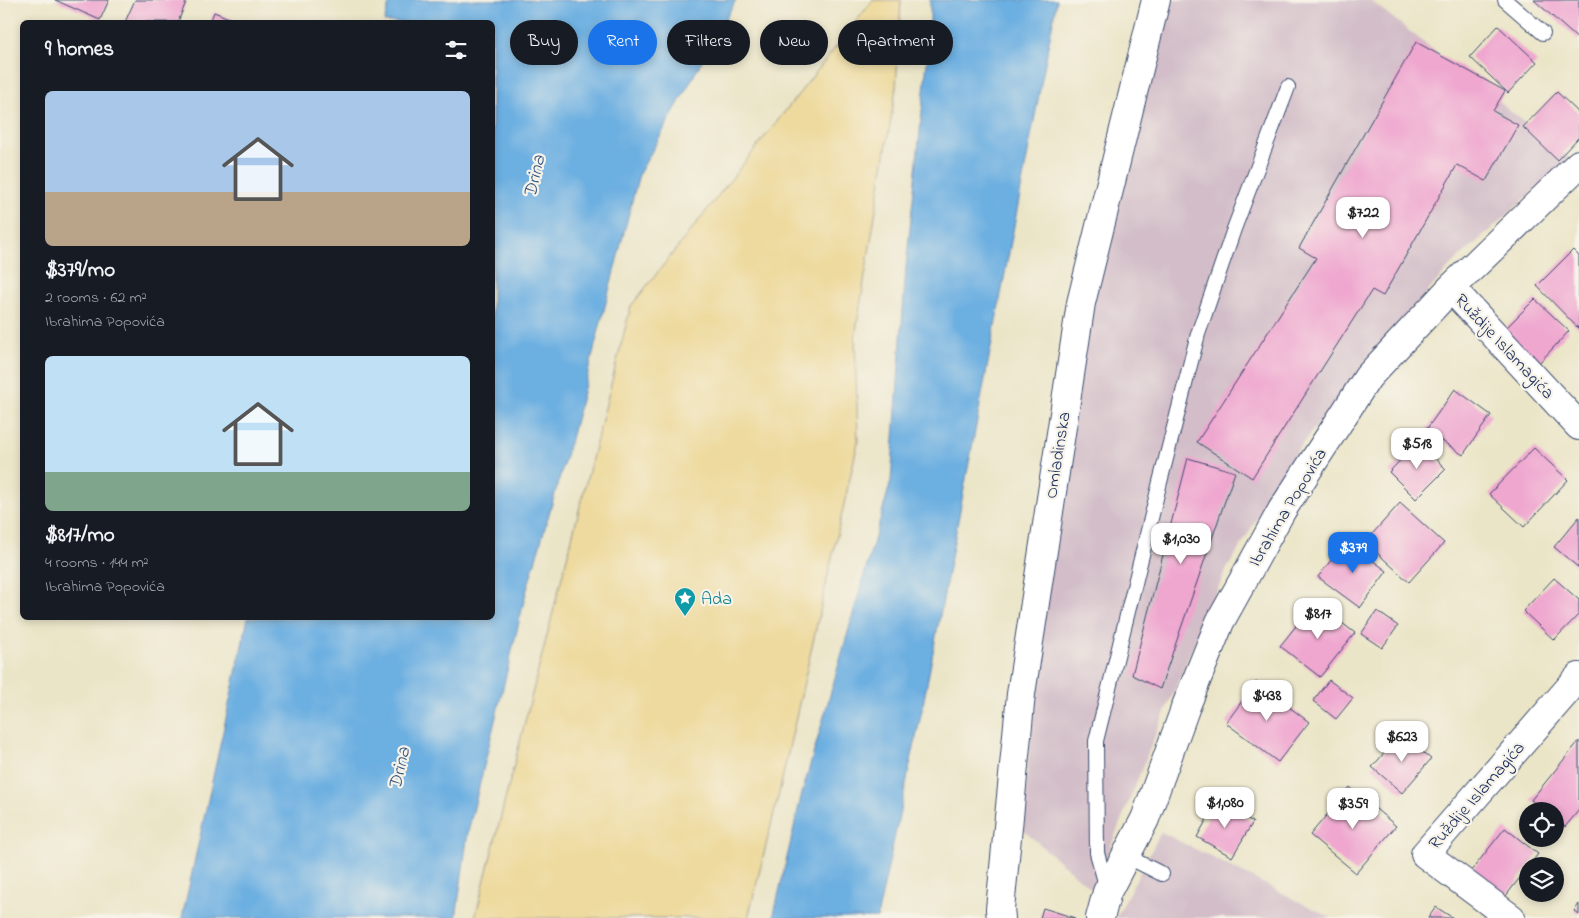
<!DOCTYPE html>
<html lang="en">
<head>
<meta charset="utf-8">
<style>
	body { margin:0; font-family:"Indie Flower",sans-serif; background:#20242c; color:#f1f3f6; height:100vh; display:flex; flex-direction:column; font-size:19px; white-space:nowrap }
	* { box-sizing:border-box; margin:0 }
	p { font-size:16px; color:#9ea1a6 }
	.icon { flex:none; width:28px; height:28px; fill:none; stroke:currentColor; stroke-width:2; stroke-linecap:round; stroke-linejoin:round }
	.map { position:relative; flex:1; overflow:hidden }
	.details { position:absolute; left:20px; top:20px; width:475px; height:600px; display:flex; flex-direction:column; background:#171b24; border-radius:8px; box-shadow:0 2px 8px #0003 }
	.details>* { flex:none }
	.guide { position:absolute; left:510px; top:20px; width:475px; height:45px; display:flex; gap:10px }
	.buttons { position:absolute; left:1519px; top:802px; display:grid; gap:10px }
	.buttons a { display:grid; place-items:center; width:45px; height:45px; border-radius:50%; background:#171b24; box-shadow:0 2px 8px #0003; font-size:25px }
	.price { position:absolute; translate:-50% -42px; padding:0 11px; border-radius:10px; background:#fff; color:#222; font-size:16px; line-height:32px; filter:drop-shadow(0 1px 2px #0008) }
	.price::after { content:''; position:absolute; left:50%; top:30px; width:15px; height:11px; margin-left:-8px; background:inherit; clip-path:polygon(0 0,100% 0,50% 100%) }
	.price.selected { background:#1a73e8; color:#fff }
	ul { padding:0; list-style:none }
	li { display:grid; align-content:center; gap:10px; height:265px; padding:0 25px }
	li span { display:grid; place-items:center; height:155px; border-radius:8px; color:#555 }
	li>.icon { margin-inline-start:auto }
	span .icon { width:90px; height:90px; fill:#fffc; stroke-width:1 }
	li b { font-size:21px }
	h2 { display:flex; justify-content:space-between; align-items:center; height:60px; padding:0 25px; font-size:21px }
	.tag { padding:0 18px; border-radius:22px; background:#171b24; box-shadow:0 2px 8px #0003; font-size:18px; line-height:45px }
	.tag.selected { background:#1a73e8; color:#fff }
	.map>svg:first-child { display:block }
	.industrial { fill:#d2bdc8 }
	.sand { fill:#eeda9e; stroke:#84847e }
	.water { fill:#6cafe1; stroke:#446fa0 }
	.building { fill:#efa6cf }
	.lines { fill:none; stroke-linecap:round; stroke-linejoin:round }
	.service-casing { stroke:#3a4a6e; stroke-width:16 }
	.minor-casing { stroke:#3a4a6e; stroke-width:30 }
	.service { stroke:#fff; stroke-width:14 }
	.minor { stroke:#fff; stroke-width:28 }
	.labels { text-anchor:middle; stroke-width:4.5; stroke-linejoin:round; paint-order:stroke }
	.street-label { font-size:18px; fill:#1b2f5e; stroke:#f7f3e8 }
	.culture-label { font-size:18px; fill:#0d838f; stroke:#f7f3e8; text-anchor:start }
	.water-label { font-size:19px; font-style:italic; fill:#335585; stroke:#f7f3e8 }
</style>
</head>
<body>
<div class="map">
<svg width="1579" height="918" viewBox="0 0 1579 918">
	<rect width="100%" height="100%" fill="#f7f3e8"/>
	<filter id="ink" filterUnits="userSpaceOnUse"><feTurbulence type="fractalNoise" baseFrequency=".02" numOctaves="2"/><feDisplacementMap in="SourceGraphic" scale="10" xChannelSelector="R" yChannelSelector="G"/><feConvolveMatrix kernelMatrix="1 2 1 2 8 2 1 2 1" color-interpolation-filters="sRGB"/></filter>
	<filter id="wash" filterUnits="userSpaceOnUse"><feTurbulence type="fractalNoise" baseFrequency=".0096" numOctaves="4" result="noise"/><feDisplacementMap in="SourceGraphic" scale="20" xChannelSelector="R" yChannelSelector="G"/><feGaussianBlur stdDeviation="1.12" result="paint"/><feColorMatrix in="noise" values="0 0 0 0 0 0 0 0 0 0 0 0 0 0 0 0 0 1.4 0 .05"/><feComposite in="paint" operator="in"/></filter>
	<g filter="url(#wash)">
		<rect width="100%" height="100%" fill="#ebe5c8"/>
		<!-- industrial -->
		<path class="industrial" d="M 1165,0 L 1370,0 L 1570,158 L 1453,263 L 1368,359 L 1299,448 L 1225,572 L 1159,726 L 1093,890 L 1023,830 L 1027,773 L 1048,552 L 1069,391 Z
			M 1161,832 L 1332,918 L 1116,918 Z"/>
		<!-- sand -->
		<path class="sand" d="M 873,0 L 901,0 L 896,88 L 855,337 L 858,442 L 779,793 L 748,918 L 475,918 L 631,306 Z"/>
		<!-- water -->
		<path class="water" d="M 390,0 L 736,0 L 639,174 L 572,435 L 526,593 L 468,832 L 456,918 L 182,918 L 248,618 L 492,618 L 492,22 L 384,22 Z
			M 930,0 L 1057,0 L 922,710 L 877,918 L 773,918 L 801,797 L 891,481 L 906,267 L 930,33 Z"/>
		<g id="blocks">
			<!-- building -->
			<path class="building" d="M 55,0 L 109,0 L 100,20 Z
				M 135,0 L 182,0 L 186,2 L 178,22 L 125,22 Z
				M 1534,0 L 1579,0 L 1579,40 Z
				M 214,12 L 239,22 L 210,22 Z
				M 1498,26 L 1537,62 L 1508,93 L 1470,57 Z
				M 1416,42 L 1505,91 L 1493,111 L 1518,125 L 1486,181 L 1457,165 L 1383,296 L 1372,290 L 1252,478 L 1197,442 L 1316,258 L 1299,248 Z
				M 1557,92 L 1579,113 L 1579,137 L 1557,160 L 1523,127 Z
				M 1573,250 L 1579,256 L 1579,329 L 1537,286 Z
				M 1535,299 L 1569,331 L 1538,364 L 1503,331 Z
				M 1455,389 L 1491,415 L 1463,455 L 1426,430 Z
				M 1418,442 L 1446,469 L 1416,499 L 1389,472 Z
				M 1534,448 L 1568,480 L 1524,527 L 1489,494 Z
				M 1188,458 L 1235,472 L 1160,689 L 1132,675 Z
				M 1400,503 L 1444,543 L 1409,582 L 1365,542 Z
				M 1579,517 L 1579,568 L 1554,547 Z
				M 1346,541 L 1387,571 L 1360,608 L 1318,577 Z
				M 1554,578 L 1579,600 L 1579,614 L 1554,640 L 1523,611 Z
				M 1315,602 L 1355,633 L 1320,677 L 1280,646 Z
				M 1377,611 L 1398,626 L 1382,648 L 1361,634 Z
				M 1329,680 L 1353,698 L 1336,719 L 1313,701 Z
				M 1256,682 L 1309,722 L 1278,762 L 1226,723 Z
				M 1401,734 L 1431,759 L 1402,793 L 1372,767 Z
				M 1579,741 L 1579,810 L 1565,827 L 1555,819 L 1555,811 L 1545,811 L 1531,800 Z
				M 1350,787 L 1396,826 L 1356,873 L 1310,835 Z
				M 1217,801 L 1253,822 L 1232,857 L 1197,837 Z
				M 1505,828 L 1538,854 L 1505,897 L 1471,871 Z
				M 1579,904 L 1579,915 L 1574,911 Z
				M 1436,907 L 1453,918 L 1428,918 Z
				M 1043,908 L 1075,918 L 1040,918 Z"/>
		</g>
	</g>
	<g filter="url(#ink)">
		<use href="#blocks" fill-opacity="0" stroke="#3a4a6e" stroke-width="1"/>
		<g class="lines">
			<!-- service casing -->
			<g class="service-casing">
				<path id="service" d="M 1505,0 L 1543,33
					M 1126,856 L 1162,874
					M 1107,889 L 1097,853 L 1096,741 L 1160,482 L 1198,334 L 1234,229 L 1288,87"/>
			</g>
			<!-- minor casing -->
			<g class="minor-casing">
				<path id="minor" d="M 1451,288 L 1579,426
					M 1001,918 L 1000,909 L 1021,694 L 1081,303 L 1156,0
					M 1100,918 L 1107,892 L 1145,819 L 1186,706 L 1220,622 L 1282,510 L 1368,377 L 1451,288 L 1579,164
					M 1511,918 L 1425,854 L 1579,677"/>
			</g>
			<!-- service -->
			<use href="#service" class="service"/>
			<!-- minor -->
			<use href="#minor" class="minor"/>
		</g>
	</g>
	<!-- icons -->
	<defs>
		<g id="sight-pin" transform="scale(1.125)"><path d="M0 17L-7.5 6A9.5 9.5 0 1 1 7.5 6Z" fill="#0f9aa8" stroke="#f7f3e8"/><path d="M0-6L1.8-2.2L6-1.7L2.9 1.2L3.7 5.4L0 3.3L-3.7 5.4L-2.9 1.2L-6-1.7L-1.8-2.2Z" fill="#fff"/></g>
	</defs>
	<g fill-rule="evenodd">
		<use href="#sight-pin" x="685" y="598"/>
	</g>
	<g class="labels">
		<!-- street labels -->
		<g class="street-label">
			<text transform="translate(1505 346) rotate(47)" y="6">Ruždije Islamagića</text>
			<text transform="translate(1057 455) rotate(-81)" y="6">Omladinska</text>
			<text transform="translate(1287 507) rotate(-59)" y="6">Ibrahima Popovića</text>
			<text transform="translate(1476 795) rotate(-49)" y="6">Ruždije Islamagića</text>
		</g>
		<!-- culture labels -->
		<g class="culture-label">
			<text x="701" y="604">Ada</text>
		</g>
		<!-- water labels -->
		<g class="water-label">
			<text transform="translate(533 176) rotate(-77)" y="7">Drina</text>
			<text transform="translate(398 768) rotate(-77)" y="7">Drina</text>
		</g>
	</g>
</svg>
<div class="buttons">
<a><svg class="icon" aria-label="locate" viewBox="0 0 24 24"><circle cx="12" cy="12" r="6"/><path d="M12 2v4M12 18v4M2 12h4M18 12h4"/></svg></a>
<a><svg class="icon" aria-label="layers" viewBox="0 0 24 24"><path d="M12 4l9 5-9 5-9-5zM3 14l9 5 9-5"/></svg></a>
</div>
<b class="price" style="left:1363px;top:239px">$722</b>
<b class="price" style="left:1417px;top:470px">$518</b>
<b class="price" style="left:1181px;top:565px">$1,030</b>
<b class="price selected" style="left:1353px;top:574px">$379</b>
<b class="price" style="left:1318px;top:640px">$817</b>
<b class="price" style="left:1267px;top:722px">$438</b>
<b class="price" style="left:1402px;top:763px">$623</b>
<b class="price" style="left:1225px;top:829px">$1,080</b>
<b class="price" style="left:1353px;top:830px">$359</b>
<div class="guide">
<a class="tag">Buy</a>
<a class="tag selected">Rent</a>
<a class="tag">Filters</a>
<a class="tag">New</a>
<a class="tag">Apartment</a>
</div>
<section class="details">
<h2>9 homes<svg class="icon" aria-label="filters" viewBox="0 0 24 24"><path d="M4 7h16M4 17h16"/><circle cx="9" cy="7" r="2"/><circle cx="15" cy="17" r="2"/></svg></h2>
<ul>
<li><span style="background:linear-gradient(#a9c7e8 65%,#b9a48a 0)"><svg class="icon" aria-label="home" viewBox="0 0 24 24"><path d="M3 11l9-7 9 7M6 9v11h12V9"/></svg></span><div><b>$379/mo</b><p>2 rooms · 62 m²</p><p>Ibrahima Popovića</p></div></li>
<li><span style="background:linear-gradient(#bfe0f5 75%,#7fa58c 0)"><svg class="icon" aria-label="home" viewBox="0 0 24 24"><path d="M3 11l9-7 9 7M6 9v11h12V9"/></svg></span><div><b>$817/mo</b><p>4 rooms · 144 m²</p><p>Ibrahima Popovića</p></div></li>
</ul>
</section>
</div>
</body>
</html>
